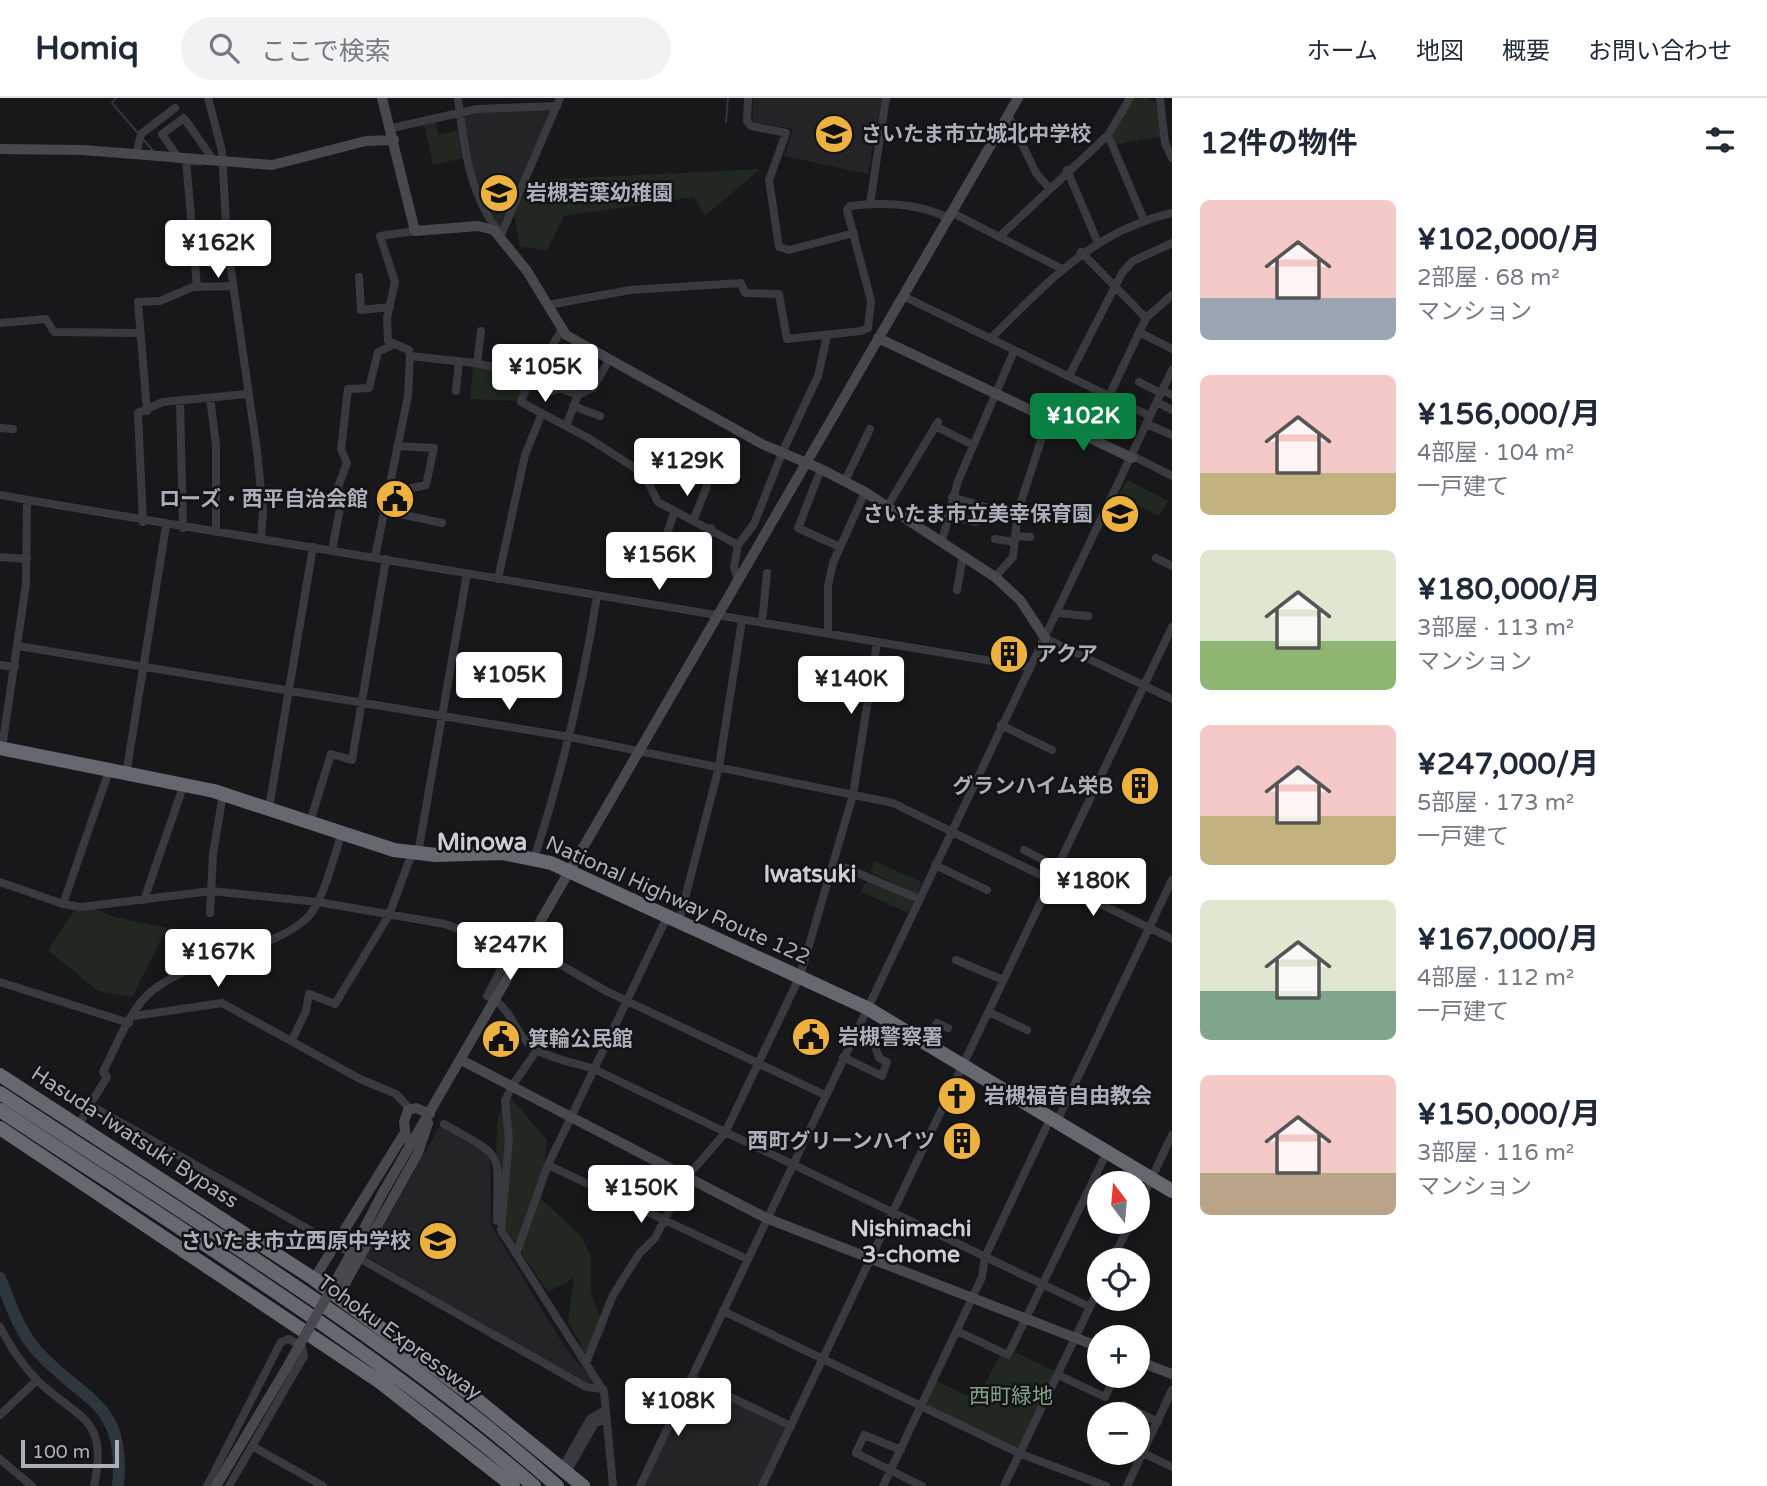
<!DOCTYPE html>
<html lang="ja">
<head>
<meta charset="utf-8">
<style>
	body { margin:0; font-family:"Varela Round","Noto Sans JP",sans-serif; background:#f2f2f3; color:#1f2937; height:100vh; display:flex; flex-direction:column; font-size:26px; white-space:nowrap }
	* { box-sizing:border-box; margin:0 }
	p { font-size:23px; color:#747a83 }
	.icon { flex:none; width:38px; height:38px; fill:none; stroke:currentColor; stroke-width:2; stroke-linecap:round; stroke-linejoin:round }
	.map { position:relative; flex:1; overflow:hidden }
	.sheet { display:flex; flex-direction:column; background:#fff; width:595px }
	.sheet>* { flex:none }
	.needle { width:46px; rotate:344deg }
	.controls { position:absolute; left:1087px; top:1073px; display:grid; gap:14px }
	.controls a { display:grid; place-items:center; width:63px; height:63px; border-radius:50%; background:#fff; box-shadow:0 4px 10px #0003; font-size:35px }
	.scale { position:absolute; left:21px; bottom:18px; width:98px; box-sizing:border-box; padding-left:7px; border:4px solid #aaafb9; border-top:0; font-size:19px; line-height:24px; white-space:nowrap; color:#aaafb9; -webkit-text-stroke:5px #131315; paint-order:stroke }
	.price { position:absolute; translate:-50% -60px; padding:0 16px; border-radius:7px; background:#fff; color:#222; font-size:23px; line-height:46px; filter:drop-shadow(0 2px 4px #0008) }
	.price::after { content:''; position:absolute; left:50%; top:42px; width:21px; height:16px; margin-left:-10px; background:inherit; clip-path:polygon(0 0,100% 0,50% 100%) }
	.price.current { background:#0b8043; color:#fff }
	ul { padding:0; list-style:none }
	li { display:flex; align-items:center; gap:21px; height:175px; padding:0 28px }
	li span { display:grid; place-items:center; flex:none; width:196px; height:140px; border-radius:10px; color:#555 }
	li>.icon { margin-inline-start:auto }
	span .icon { width:84px; height:84px; fill:#fffc; stroke-width:1 }
	li b { font-size:30px }
	h2 { display:flex; justify-content:space-between; align-items:center; height:84px; padding:0 28px; font-size:30px }
	header { display:flex; align-items:center; gap:42px; box-sizing:border-box; height:98px; padding:0 35px; background:#fff; border-bottom:2px solid #e0e1e3 }
	header strong { font-size:33px }
	nav { display:flex; gap:38px; margin-inline-start:auto; font-size:24px }
	.search { width:490px; height:63px; background:#f2f2f3; display:flex; align-items:center; gap:18px; box-sizing:border-box; padding:0 24px; border-radius:38px; color:#747a83; font-size:26px }
	main { display:flex; flex:1; min-height:0 }
	.map>svg:first-child { display:block }
	.built { fill:#242427 }
	.green { fill:#202821 }
	.lines { fill:none; stroke-linecap:round; stroke-linejoin:round }
	.stream { stroke:#2e373d; stroke-width:2 }
	.river { stroke:#2e373d; stroke-width:12 }
	.street { stroke:#393a3f; stroke-width:8 }
	.secondary { stroke:#47494e; stroke-width:10 }
	.highway { stroke:#65686f; stroke-width:14 }
	.secondary-bridge { stroke:#47494e; stroke-width:10 }
	.labels { text-anchor:middle; stroke-width:5; stroke-linejoin:round; paint-order:stroke }
	.poi-label { font-size:21px; font-weight:bold; fill:#aaafb9; stroke:#131315; text-anchor:start }
	.street-label { font-size:21px; fill:#aaafb9; stroke:#131315 }
	.park-label { font-size:21px; fill:#82a384; stroke:#131315 }
	.neighbourhood-label { font-size:23px; font-weight:bold; fill:#cbced5; stroke:#131315 }
	.quarter-label { font-size:24px; font-weight:bold; fill:#cbced5; stroke:#131315 }
</style>
</head>
<body>
<header>
<strong>Homiq</strong>
<div class="search"><svg class="icon" aria-label="search" viewBox="0 0 24 24"><circle cx="10" cy="10" r="6"/><path d="M15 15l6 6"/></svg>ここで検索</div>
<nav><a>ホーム</a><a>地図</a><a>概要</a><a>お問い合わせ</a></nav>
</header>
<main>
<div class="map">
<svg width="1172" height="1388" viewBox="0 0 1172 1388">
	<rect width="100%" height="100%" fill="#18181a"/>
	<!-- built -->
	<path class="built" d="M 753,0 L 882,0 L 868,76 L 784,58 L 793,31 L 753,24 Z
		M 552,10 L 502,129 L 499,131 L 467,61 L 463,15 Z
		M 440,1028 L 490,1058 L 491,1127 L 563,1246 L 592,1282 L 586,1286 L 366,1158 Z
		M 693,1283 L 787,1327 L 758,1388 L 644,1388 Z"/>
	<!-- green -->
	<path class="green" d="M 1145,0 L 1156,4 L 1161,39 L 1142,42 L 1141,36 L 1140,42 L 1116,47 L 1113,35 L 1133,1 Z
		M 435,23 L 439,37 L 458,32 L 462,60 L 433,67 L 424,26 Z
		M 760,71 L 705,118 L 694,99 L 564,118 L 547,152 L 520,149 L 513,110 L 538,82 Z
		M 473,268 L 526,279 L 519,303 L 470,301 Z
		M 1128,382 L 1168,403 L 1159,418 L 1118,397 Z
		M 875,763 L 922,784 L 917,796 L 870,774 Z
		M 867,780 L 914,802 L 908,815 L 861,794 Z
		M 79,805 L 115,819 L 167,830 L 132,899 L 98,893 L 48,852 Z
		M 510,999 L 547,1042 L 540,1100 L 581,1138 L 591,1158 L 591,1195 L 605,1232 L 594,1251 L 581,1256 L 581,1246 L 568,1224 L 574,1180 L 548,1194 L 500,1123 L 496,1050 L 498,1018 Z
		M 1015,1254 L 1056,1274 L 1019,1350 L 926,1307 L 937,1283 L 976,1302 L 1000,1257 L 1011,1261 Z"/>
	<g class="lines">
		<!-- stream -->
		<path class="stream" d="M 116,0 L 112,5 L 137,34
			M 726,24 L 728,0
			M 143,41 L 153,53
			M 189,66 L 201,67"/>
		<!-- river -->
		<path class="river" d="M 0,1180 C 10,1205 19,1233 37,1253 C 84,1305 126,1303 118,1388"/>
		<!-- street -->
		<path class="street" d="M 208,0 L 222,53 L 227,144 L 257,353 L 263,413 L 261,441
			M 458,0 C 464,49 469,97 501,137 L 560,0
			M 748,0 L 747,23 L 751,28 L 786,35 L 769,82 L 779,149 L 789,152 L 854,135
			M 1160,0 L 1165,45 L 1172,60
			M 1008,17 L 1036,75 L 1049,90
			M 392,30 L 477,11 L 557,8
			M 1108,37 L 1144,122
			M 136,57 L 141,36 L 175,10
			M 179,61 L 162,36 L 184,20 L 214,63
			M 186,62 L 197,189
			M 1067,72 L 1098,145
			M 870,106 L 886,0
			M 951,114 L 1062,171
			M 1000,138 L 1108,37 L 1130,0
			M 1081,154 L 1146,220
			M 359,179 L 361,212 L 390,209
			M 903,198 L 1150,318
			M 548,207 L 630,192 L 741,185 L 745,195 L 779,196 L 787,241 L 861,233 L 868,230 L 871,203 L 847,112 L 850,108 C 883,104 918,105 948,120
			M 0,225 L 46,221 L 54,234 L 140,235
			M 561,233 L 526,291 L 521,304 L 590,341 L 644,376 L 658,404 L 738,447
			M 1139,234 L 1172,251
			M 991,240 C 1046,186 1093,133 1172,115
			M 547,256 L 568,264
			M 410,258 L 475,265 L 533,277
			M 477,265 L 481,233
			M 566,270 L 596,282
			M 1069,278 L 1122,175 L 1133,163 L 1172,145
			M 530,284 L 552,293 L 559,290 L 578,297
			M 1139,284 L 1161,295
			M 559,290 L 576,245
			M 1162,292 L 1172,297
			M 456,293 L 459,263
			M 1110,296 L 1146,220 L 1172,197
			M 210,300 L 216,347 L 216,434
			M 180,303 L 183,430
			M 1157,304 L 1172,312
			M 573,308 L 600,318
			M 147,313 L 138,204 L 160,203 L 193,189 L 233,188
			M 1147,326 L 1172,337
			M 566,328 L 578,297 L 593,290 L 609,262
			M 935,328 L 973,347
			M 0,330 L 13,331
			M 1133,358 L 1172,378
			M 821,371 L 798,430 L 840,449
			M 845,383 L 870,331
			M 389,389 L 403,392 L 426,387 L 434,350 L 397,348
			M 0,397 C 342,457 685,511 1028,569
			M 952,399 L 995,412 L 1018,413
			M 887,409 L 938,324
			M 382,412 L 442,425
			M 948,418 L 976,424
			M 693,423 L 707,388
			M 143,424 L 138,315 L 163,304 L 247,296
			M 1015,438 L 1030,439
			M 995,441 L 1014,444
			M 942,443 L 958,383 L 1014,253
			M 663,447 L 674,415
			M 332,452 L 341,405 L 338,389 L 347,365 L 341,351 L 348,291 L 369,290 L 378,254 L 393,247
			M 0,459 L 27,461
			M 375,459 L 408,298 L 410,258 L 409,252 L 388,243 L 387,220 L 395,184 L 380,138 L 415,133
			M 1156,460 L 1172,468
			M 700,466 L 711,430
			M 995,479 L 1013,459 L 1018,413 L 1048,321
			M 498,481 L 525,357 L 542,315
			M 738,482 L 734,469 L 738,447 L 754,426 L 782,355 L 818,278 L 827,238
			M 957,492 L 963,458
			M 1057,515 L 1088,518
			M 762,525 L 767,475
			M 828,535 L 828,488 L 833,465 L 865,394
			M 1045,540 L 1172,601
			M 18,548 L 570,639 L 893,705 L 1172,841
			M 0,567 L 15,569
			M 1001,627 L 1052,652
			M 2,650 L 26,486 L 27,402
			M 126,677 L 166,428
			M 269,710 L 313,449
			M 310,724 L 331,656 L 352,662 L 386,461
			M 342,735 C 334,757 324,802 308,819 C 272,854 195,859 153,892 C 130,910 116,949 103,974 L 107,979 L 90,1007 L 586,1289 L 603,1291
			M 1024,752 L 1057,769
			M 418,755 L 467,476
			M 534,761 C 562,674 583,588 597,498
			M 935,767 L 987,792
			M 846,770 L 919,801
			M 0,784 L 63,806 L 81,809 L 211,793 L 318,804 L 445,826 L 482,840 L 509,856 L 487,898 C 514,910 513,936 535,951 C 551,961 576,965 594,971 L 1090,1209
			M 144,802 L 184,686
			M 63,806 L 109,673
			M 210,815 L 213,756 L 223,696
			M 679,823 L 719,669 L 742,522
			M 528,848 L 606,893 L 825,997
			M 956,862 L 1003,882
			M 0,884 L 129,925
			M 989,914 L 1027,932
			M 134,918 L 222,905 L 360,981 L 396,996 L 410,1011
			M 292,942 L 306,913 L 309,896 L 335,906 L 389,817 L 412,755
			M 927,943 L 937,925 L 948,930
			M 537,952 L 512,988 L 505,1003 L 509,1041 L 501,1132 L 604,1294 L 613,1388
			M 843,959 L 882,978 L 887,964 L 879,960 L 875,948 L 854,938
			M 1057,1023 L 1172,782
			M 444,1026 C 508,1062 497,1052 497,1123
			M 78,1028 L 90,1007
			M 548,1067 L 747,1161
			M 1138,1109 L 1172,1037
			M 516,1156 L 548,1067 L 668,817
			M 1112,1162 L 1131,1124
			M 723,1213 L 1021,1356 L 1106,1388
			M 0,1229 C 10,1248 22,1267 38,1283 C 79,1322 109,1319 94,1388
			M 957,1233 L 1008,1257 L 1107,1054
			M 586,1265 L 613,1197 L 639,1156 L 655,1140 L 686,1080 L 725,1035 L 800,878 L 853,697 L 877,544
			M 1058,1277 L 1105,1299 L 1115,1278
			M 691,1280 L 791,1328
			M 1124,1307 L 1158,1324
			M 0,1317 L 37,1282
			M 252,1348 L 323,1388
			M 901,1352 L 864,1337 L 856,1355 L 922,1388
			M 1143,1355 L 1172,1369
			M 0,1361 L 32,1388
			M 571,1367 L 595,1325 L 605,1322
			M 562,1370 L 590,1321 L 605,1312
			M 207,1388 L 281,1244 L 289,1241 L 302,1249 L 304,1258 L 229,1388
			M 640,1388 L 1172,272
			M 762,1388 L 1172,529
			M 883,1388 L 982,1179 L 985,1159 L 1051,1019
			M 1004,1388 L 1099,1190
			M 1127,1388 L 1172,1292"/>
		<!-- secondary -->
		<path class="secondary" d="M 382,0 L 415,133 L 478,128 L 494,132 L 527,173 L 566,237 L 762,346 L 821,371 L 865,394 L 995,479 L 1020,502 L 1045,540
			M 0,51 L 83,52 L 272,67 L 366,43 L 394,42
			M 878,240 L 1132,360
			M 461,962 L 766,1120 L 1099,1249
			M 406,1040 L 404,1024 L 408,1012 L 416,1010 L 430,1016
			M 353,1152 L 382,1096 L 1018,0
			M 314,1181 L 404,1036
			M 338,1198 L 418,1055 L 428,1025
			M 1138,1263 L 1172,1276
			M 216,1388 L 286,1271"/>
		<!-- highway -->
		<path class="highway" d="M 0,650 L 214,693 L 394,752 L 436,757 L 502,755 L 551,765 L 867,910 L 1172,1093
			M 0,977 L 314,1181 L 470,1296 L 583,1388
			M 0,995 C 189,1120 387,1237 557,1388
			M 0,1012 C 181,1132 368,1246 534,1388
			M 0,1030 L 380,1284 L 513,1388"/>
		<!-- secondary-bridge -->
		<path class="secondary-bridge" d="M 286,1271 L 353,1152"/>
	</g>
	<!-- icons -->
	<defs>
		<g id="school-disc" transform="scale(2.0125)"><circle r="9.5" fill="#ecb13e" stroke="#131315"/><path d="M0-5L7-2L0 1L-7-2ZM-4 1L0 2.5L4 1V4Q0 6-4 4Z" fill="#111"/></g>
		<g id="civic-disc" transform="scale(2.0125)"><circle r="9.5" fill="#ecb13e" stroke="#131315"/><path d="M-.6-6.5H3V-4.5H.6V-3L4-1V1h2V6H-6V1h2V-1L-.6-3ZM-1.2 2.5V6h2.4V2.5Z" fill="#111"/></g>
		<g id="building-disc" transform="scale(2.0125)"><circle r="9.5" fill="#ecb13e" stroke="#131315"/><path d="M-4-6H4V6H1V3H-1V6H-4ZM-2.5-4.3h1.7v1.8h-1.7ZM.8-4.3h1.7v1.8H.8ZM-2.5-1h1.7V.8h-1.7ZM.8-1h1.7V.8H.8Z" fill="#111"/></g>
		<g id="church-disc" transform="scale(2.0125)"><circle r="9.5" fill="#ecb13e" stroke="#131315"/><path d="M-1.2-6h2.4v3.5h3.3v2.4h-3.3V6h-2.4V-.1h-3.3v-2.4h3.3Z" fill="#111"/></g>
	</defs>
	<g fill-rule="evenodd">
		<use href="#school-disc" x="834" y="36"/>
		<use href="#school-disc" x="499" y="95"/>
		<use href="#civic-disc" x="395" y="401"/>
		<use href="#school-disc" x="1120" y="416"/>
		<use href="#building-disc" x="1009" y="556"/>
		<use href="#building-disc" x="1140" y="688"/>
		<use href="#civic-disc" x="811" y="939"/>
		<use href="#civic-disc" x="501" y="941"/>
		<use href="#church-disc" x="957" y="998"/>
		<use href="#building-disc" x="962" y="1043"/>
		<use href="#school-disc" x="438" y="1143"/>
	</g>
	<g class="labels">
		<!-- poi labels -->
		<g class="poi-label">
			<text x="861" y="43">さいたま市立城北中学校</text>
			<text x="526" y="102">岩槻若葉幼稚園</text>
			<text x="368" y="408" text-anchor="end">ローズ・西平自治会館</text>
			<text x="1093" y="423" text-anchor="end">さいたま市立美幸保育園</text>
			<text x="1036" y="563">アクア</text>
			<text x="1113" y="695" text-anchor="end">グランハイム栄B</text>
			<text x="838" y="946">岩槻警察署</text>
			<text x="528" y="948">箕輪公民館</text>
			<text x="984" y="1005">岩槻福音自由教会</text>
			<text x="935" y="1050" text-anchor="end">西町グリーンハイツ</text>
			<text x="411" y="1150" text-anchor="end">さいたま市立西原中学校</text>
		</g>
		<!-- street labels -->
		<g class="street-label">
			<text transform="translate(678 802) rotate(24)" y="7">National Highway Route 122</text>
			<text transform="translate(135 1039) rotate(33)" y="7">Hasuda-Iwatsuki Bypass</text>
			<text transform="translate(400 1239) rotate(36)" y="7">Tohoku Expressway</text>
		</g>
		<!-- park labels -->
		<g class="park-label">
			<text x="1011" y="1305">西町緑地</text>
		</g>
		<!-- neighbourhood labels -->
		<g class="neighbourhood-label">
			<text x="911" y="1138">Nishimachi<tspan x="911" dy="26">3-chome</tspan></text>
		</g>
		<!-- quarter labels -->
		<g class="quarter-label">
			<text x="482" y="752">Minowa</text>
			<text x="810" y="784">Iwatsuki</text>
		</g>
	</g>
</svg>
<div class="controls">
<a><svg class="needle" viewBox="-14 -14 28 28"><path d="M0-13l5 13h-10z" fill="#e53935"/><path d="M0 13l5-13h-10z" fill="#747a83"/></svg></a>
<a><svg class="icon" aria-label="locate" viewBox="0 0 24 24"><circle cx="12" cy="12" r="6"/><path d="M12 2v4M12 18v4M2 12h4M18 12h4"/></svg></a>
<a>+</a>
<a>−</a>
</div>
<div class="scale">100 m</div>
<b class="price" style="left:218px;top:182px">¥162K</b>
<b class="price" style="left:545px;top:306px">¥105K</b>
<b class="price current" style="left:1083px;top:355px">¥102K</b>
<b class="price" style="left:687px;top:400px">¥129K</b>
<b class="price" style="left:659px;top:494px">¥156K</b>
<b class="price" style="left:509px;top:614px">¥105K</b>
<b class="price" style="left:851px;top:618px">¥140K</b>
<b class="price" style="left:1093px;top:820px">¥180K</b>
<b class="price" style="left:510px;top:884px">¥247K</b>
<b class="price" style="left:218px;top:891px">¥167K</b>
<b class="price" style="left:641px;top:1127px">¥150K</b>
<b class="price" style="left:678px;top:1340px">¥108K</b>
</div>
<section class="sheet">
<h2>12件の物件<svg class="icon" aria-label="filters" viewBox="0 0 24 24"><path d="M4 7h16M4 17h16"/><circle cx="9" cy="7" r="2"/><circle cx="15" cy="17" r="2"/></svg></h2>
<ul>
<li><span style="background:linear-gradient(#f6c9c9 70%,#9aa5b1 0)"><svg class="icon" aria-label="home" viewBox="0 0 24 24"><path d="M3 11l9-7 9 7M6 9v11h12V9"/></svg></span><div><b>¥102,000/月</b><p>2部屋 · 68 m²</p><p>マンション</p></div></li>
<li><span style="background:linear-gradient(#f6c9c9 70%,#c2b280 0)"><svg class="icon" aria-label="home" viewBox="0 0 24 24"><path d="M3 11l9-7 9 7M6 9v11h12V9"/></svg></span><div><b>¥156,000/月</b><p>4部屋 · 104 m²</p><p>一戸建て</p></div></li>
<li><span style="background:linear-gradient(#dfe7d0 65%,#8fb573 0)"><svg class="icon" aria-label="home" viewBox="0 0 24 24"><path d="M3 11l9-7 9 7M6 9v11h12V9"/></svg></span><div><b>¥180,000/月</b><p>3部屋 · 113 m²</p><p>マンション</p></div></li>
<li><span style="background:linear-gradient(#f6c9c9 65%,#c2b280 0)"><svg class="icon" aria-label="home" viewBox="0 0 24 24"><path d="M3 11l9-7 9 7M6 9v11h12V9"/></svg></span><div><b>¥247,000/月</b><p>5部屋 · 173 m²</p><p>一戸建て</p></div></li>
<li><span style="background:linear-gradient(#dfe7d0 65%,#7fa58c 0)"><svg class="icon" aria-label="home" viewBox="0 0 24 24"><path d="M3 11l9-7 9 7M6 9v11h12V9"/></svg></span><div><b>¥167,000/月</b><p>4部屋 · 112 m²</p><p>一戸建て</p></div></li>
<li><span style="background:linear-gradient(#f6c9c9 70%,#b9a48a 0)"><svg class="icon" aria-label="home" viewBox="0 0 24 24"><path d="M3 11l9-7 9 7M6 9v11h12V9"/></svg></span><div><b>¥150,000/月</b><p>3部屋 · 116 m²</p><p>マンション</p></div></li>
</ul>
</section>
</main>
</body>
</html>
